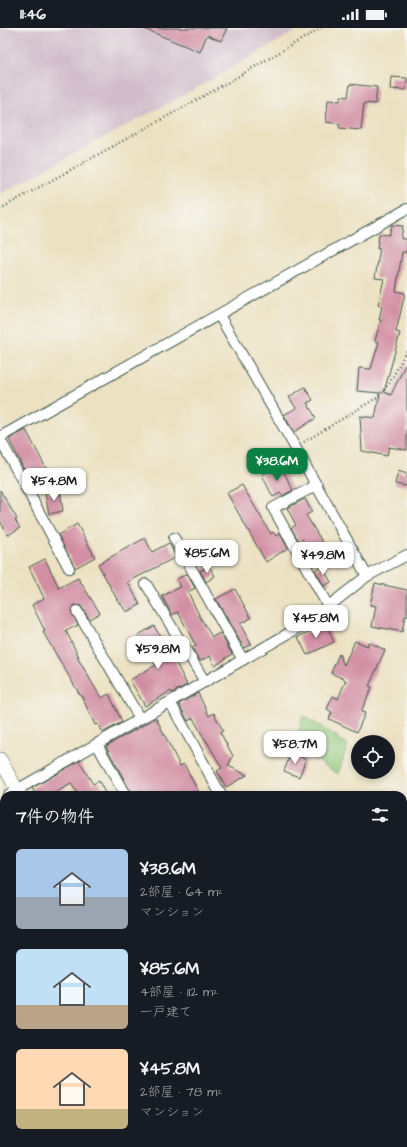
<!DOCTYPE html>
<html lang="ja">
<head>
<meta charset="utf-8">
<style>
	body { margin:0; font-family:"Architects Daughter","Klee One",sans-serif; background:#20242c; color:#f1f3f6; height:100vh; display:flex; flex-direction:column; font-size:15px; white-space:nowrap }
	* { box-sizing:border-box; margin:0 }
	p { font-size:13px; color:#9ea1a6 }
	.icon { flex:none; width:22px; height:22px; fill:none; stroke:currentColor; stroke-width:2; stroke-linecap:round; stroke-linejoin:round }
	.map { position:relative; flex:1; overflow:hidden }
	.details { position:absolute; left:0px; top:763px; width:407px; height:356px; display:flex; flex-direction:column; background:#171b24; border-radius:12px 12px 0 0; box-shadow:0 2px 6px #0003 }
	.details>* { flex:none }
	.buttons { position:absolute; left:351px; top:707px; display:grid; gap:8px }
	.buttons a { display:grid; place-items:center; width:44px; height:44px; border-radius:50%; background:#171b24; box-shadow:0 2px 6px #0003; font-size:20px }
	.price { position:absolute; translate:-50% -34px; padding:0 9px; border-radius:8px; background:#fff; color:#222; font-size:13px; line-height:26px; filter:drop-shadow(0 1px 2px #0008) }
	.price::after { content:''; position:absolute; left:50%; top:24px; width:12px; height:9px; margin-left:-6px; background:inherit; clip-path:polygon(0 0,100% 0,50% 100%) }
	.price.on { background:#0b8043; color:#fff }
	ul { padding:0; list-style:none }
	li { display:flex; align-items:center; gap:12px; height:100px; padding:0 16px }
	li span { display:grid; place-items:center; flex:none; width:112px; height:80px; border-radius:6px; color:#555 }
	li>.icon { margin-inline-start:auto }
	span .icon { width:48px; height:48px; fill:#fffc; stroke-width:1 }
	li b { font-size:17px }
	h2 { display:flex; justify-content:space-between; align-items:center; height:48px; padding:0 16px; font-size:17px }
	.status { display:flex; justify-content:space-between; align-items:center; height:28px; padding:0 20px; background:#171b24; direction:ltr }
	.status svg { height:11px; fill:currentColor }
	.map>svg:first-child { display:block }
	.industrial { fill:#d1bdca }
	.green { fill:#97cb7d; stroke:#5b8458 }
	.building { fill:#d28ea3 }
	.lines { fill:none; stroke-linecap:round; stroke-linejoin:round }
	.minor-casing { stroke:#3e5649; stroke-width:12 }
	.tertiary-casing { stroke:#3e5649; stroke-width:14 }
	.path { stroke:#3e5649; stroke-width:2.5; stroke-dasharray:1 3; stroke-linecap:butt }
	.minor { stroke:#fff; stroke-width:10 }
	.tertiary { stroke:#fff; stroke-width:13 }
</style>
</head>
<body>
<div class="status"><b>11:46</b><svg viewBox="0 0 49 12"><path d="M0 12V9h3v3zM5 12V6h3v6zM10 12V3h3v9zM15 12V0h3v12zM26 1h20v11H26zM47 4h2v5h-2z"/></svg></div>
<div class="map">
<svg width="407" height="1119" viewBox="0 0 407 1119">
	<rect width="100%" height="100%" fill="#f6f6f2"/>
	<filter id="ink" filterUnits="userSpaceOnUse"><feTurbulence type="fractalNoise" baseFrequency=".025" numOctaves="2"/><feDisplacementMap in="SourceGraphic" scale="8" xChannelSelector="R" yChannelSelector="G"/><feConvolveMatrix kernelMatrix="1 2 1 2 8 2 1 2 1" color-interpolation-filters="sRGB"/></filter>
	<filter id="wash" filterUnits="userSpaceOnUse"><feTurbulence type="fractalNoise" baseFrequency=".012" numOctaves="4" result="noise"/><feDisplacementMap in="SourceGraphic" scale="16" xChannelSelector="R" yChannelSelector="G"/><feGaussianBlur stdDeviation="0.9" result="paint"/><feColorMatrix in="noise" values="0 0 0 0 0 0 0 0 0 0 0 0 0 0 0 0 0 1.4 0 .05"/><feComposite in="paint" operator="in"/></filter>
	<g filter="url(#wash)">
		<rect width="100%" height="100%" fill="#ece1c1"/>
		<!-- industrial -->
		<path class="industrial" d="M 0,0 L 301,0 L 204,56 L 0,166 Z"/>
		<!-- green -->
		<path class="green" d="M 303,688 L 339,710 L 338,713 L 348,716 L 338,746 L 295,717 Z"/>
		<g id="blocks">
			<!-- building -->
			<path class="building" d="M 142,0 L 227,0 L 221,13 L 207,7 L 200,24 Z
				M 391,49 L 407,50 L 406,62 L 390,61 Z
				M 350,56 L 377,59 L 375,76 L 364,75 L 361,102 L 339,100 L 340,96 L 326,94 L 328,72 L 340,73 L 341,68 L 348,69 Z
				M 392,197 L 403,198 L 401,211 L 407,211 L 407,224 L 402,224 L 396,263 L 405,265 L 396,304 L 400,305 L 384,364 L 391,367 L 407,333 L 407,422 L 389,419 L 387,428 L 362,423 L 360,388 L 375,390 L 380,365 L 357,363 L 359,340 L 371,341 L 379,314 L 375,313 L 381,292 L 379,292 L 382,278 L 378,277 L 384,251 L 375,250 L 380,220 L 377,221 L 379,206 L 389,207 Z
				M 305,359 L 313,372 L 307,375 L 316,390 L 294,404 L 284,387 L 296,380 L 289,369 Z
				M 26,402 L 49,446 L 31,456 L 9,411 Z
				M 280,437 L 293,462 L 282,468 L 280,465 L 273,469 L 262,447 Z
				M 398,443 L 407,446 L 407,458 L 395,456 Z
				M 242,457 L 271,506 L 273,504 L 276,508 L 280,506 L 288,520 L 266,534 L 227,465 Z
				M 0,462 L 17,491 L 15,492 L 20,500 L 8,507 L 0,493 Z
				M 60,463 L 63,483 L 49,486 L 45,465 Z
				M 305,471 L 312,484 L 306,487 L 330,527 L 316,535 L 302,511 L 299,513 L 291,500 L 296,497 L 287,480 Z
				M 77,496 L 95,529 L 75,540 L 58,507 Z
				M 145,510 L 152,524 L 169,515 L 176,529 L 128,554 L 140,577 L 126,584 L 120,574 L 119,575 L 98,536 Z
				M 45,531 L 59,560 L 78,550 L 100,585 L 89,591 L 81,578 L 74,577 L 71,583 L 78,597 L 66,603 L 79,629 L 77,629 L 101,670 L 109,666 L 122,694 L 102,705 L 98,696 L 95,697 L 81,667 L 80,667 L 43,604 L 45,603 L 32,577 L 44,570 L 29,539 Z
				M 209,538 L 215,548 L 206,554 L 200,543 Z
				M 322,539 L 331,554 L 324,558 L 315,542 Z
				M 187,546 L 195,560 L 188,564 L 200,589 L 212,609 L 220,605 L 232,626 L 215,638 L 210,628 L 200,633 L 192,620 L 196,618 L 178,584 L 172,587 L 162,568 L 181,559 L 177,551 Z
				M 375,555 L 407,562 L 407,589 L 405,588 L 402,604 L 372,598 L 376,578 L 370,577 Z
				M 235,561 L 251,590 L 240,596 L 251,616 L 244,620 L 216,571 Z
				M 326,596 L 334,614 L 307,627 L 298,609 Z
				M 154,598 L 175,633 L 187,657 L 172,665 L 171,663 L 145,678 L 130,652 L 156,637 L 138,607 Z
				M 355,613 L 368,618 L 368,614 L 385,622 L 369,658 L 372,659 L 361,684 L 365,685 L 357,704 L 329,691 L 332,684 L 327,681 L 333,668 L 338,671 L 346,652 L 331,645 L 339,626 L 344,637 Z
				M 198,665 L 209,688 L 214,685 L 223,703 L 220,704 L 233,728 L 228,738 L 247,747 L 226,759 L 217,743 L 222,740 L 206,712 L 205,712 L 193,690 L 188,693 L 179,676 Z
				M 156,690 L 180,738 L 184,736 L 200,767 L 134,767 L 128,759 L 106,718 Z
				M 291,725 L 306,731 L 299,749 L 284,743 Z
				M 79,733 L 93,756 L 99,753 L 106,767 L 72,767 L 77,764 L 71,756 L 51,767 L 36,767 L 32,760 Z"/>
		</g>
	</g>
	<g filter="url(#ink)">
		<use href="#blocks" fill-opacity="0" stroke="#3e5649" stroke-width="1"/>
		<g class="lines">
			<!-- minor casing -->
			<g class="minor-casing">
				<path id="minor" d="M 219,287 L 295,419 L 367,548
					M 0,409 L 407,181
					M 0,411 L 69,540
					M 317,457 L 273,480 L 328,578
					M 174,510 L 243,632
					M 146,556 L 205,654
					M 77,583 L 140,691
					M 170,674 L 221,767
					M 97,716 L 125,767
					M 8,767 L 310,593 L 367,548 L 407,527
					M 403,793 L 407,785
					M 403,1061 L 407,1063
					M 256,1119 L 258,1115"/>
			</g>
			<!-- tertiary casing -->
			<g class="tertiary-casing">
				<path id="tertiary" d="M 0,731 L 20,767
					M 403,1101 L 407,1094
					M 227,1115 L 229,1119
					M 385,1119 L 390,1115"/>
			</g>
			<!-- path -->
			<path class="path" d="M 0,181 L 227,55 L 321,0
				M 304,414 L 378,369 L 389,356 L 407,322"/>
			<!-- minor -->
			<use href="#minor" class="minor"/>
			<!-- tertiary -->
			<use href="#tertiary" class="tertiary"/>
		</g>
	</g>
</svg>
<div class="buttons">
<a><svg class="icon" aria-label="locate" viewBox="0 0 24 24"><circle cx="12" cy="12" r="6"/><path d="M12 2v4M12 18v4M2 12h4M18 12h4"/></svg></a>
</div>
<b class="price on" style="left:277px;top:454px">¥38.6M</b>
<b class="price" style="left:54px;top:474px">¥54.8M</b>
<b class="price" style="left:207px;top:546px">¥85.6M</b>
<b class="price" style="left:323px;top:548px">¥49.8M</b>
<b class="price" style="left:316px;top:611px">¥45.8M</b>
<b class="price" style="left:158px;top:642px">¥59.8M</b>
<b class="price" style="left:295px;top:737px">¥58.7M</b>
<section class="details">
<h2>7件の物件<svg class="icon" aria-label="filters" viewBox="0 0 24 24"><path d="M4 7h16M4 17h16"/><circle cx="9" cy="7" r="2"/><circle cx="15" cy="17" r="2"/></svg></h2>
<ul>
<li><span style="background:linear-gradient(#a9c7e8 60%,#9aa5b1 0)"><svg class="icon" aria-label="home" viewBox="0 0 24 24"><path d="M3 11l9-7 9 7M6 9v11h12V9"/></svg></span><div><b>¥38.6M</b><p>2部屋 · 64 m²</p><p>マンション</p></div></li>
<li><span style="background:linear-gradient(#bfe0f5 70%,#b9a48a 0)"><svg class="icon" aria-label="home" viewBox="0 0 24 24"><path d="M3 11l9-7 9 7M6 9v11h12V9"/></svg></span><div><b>¥85.6M</b><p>4部屋 · 112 m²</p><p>一戸建て</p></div></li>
<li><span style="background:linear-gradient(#ffd9b3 75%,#c2b280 0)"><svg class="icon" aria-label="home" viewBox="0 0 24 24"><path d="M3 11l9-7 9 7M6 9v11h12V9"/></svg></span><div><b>¥45.8M</b><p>2部屋 · 78 m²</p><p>マンション</p></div></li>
</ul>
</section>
</div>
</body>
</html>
